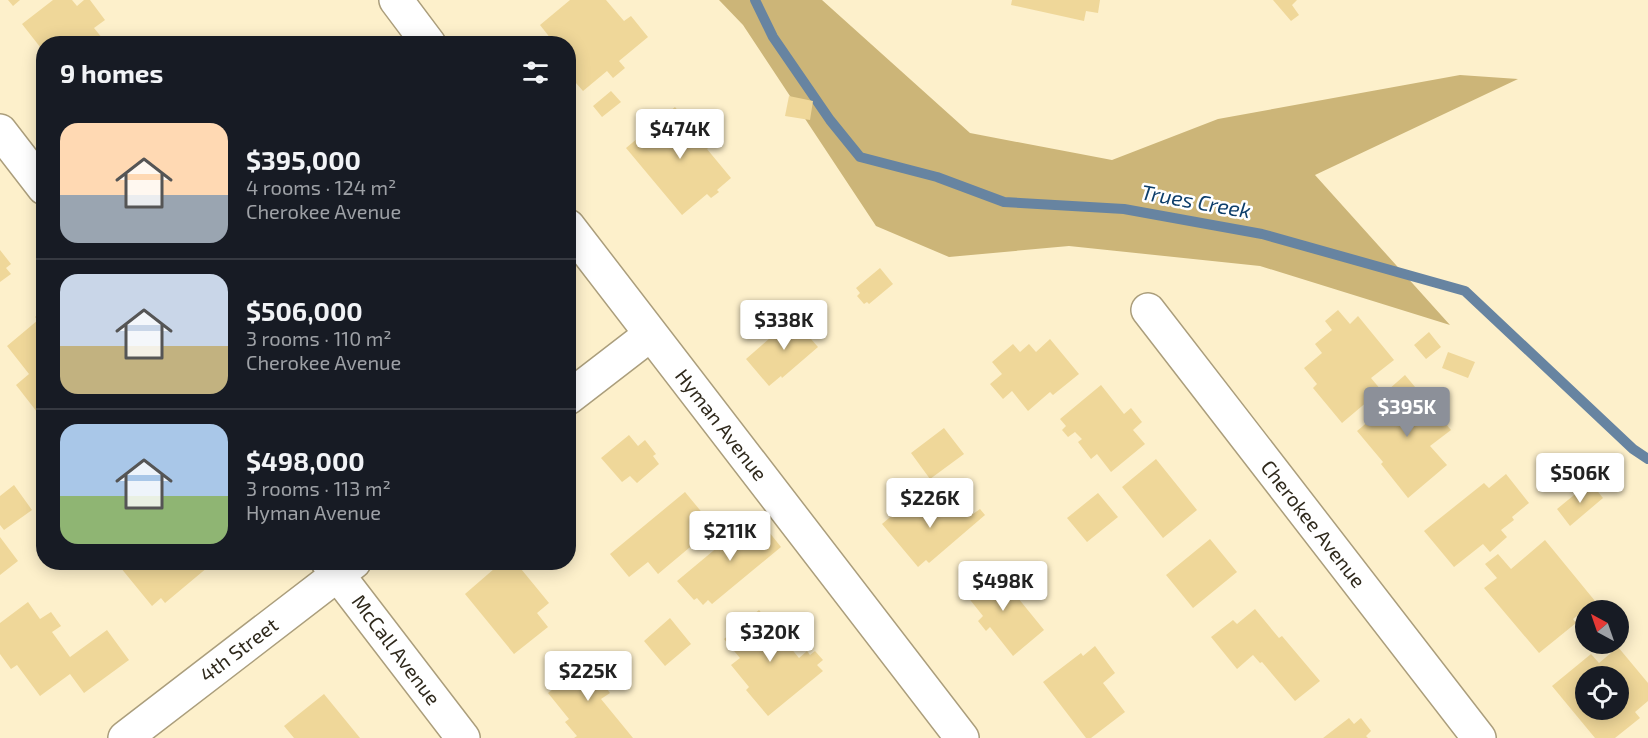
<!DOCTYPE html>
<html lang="en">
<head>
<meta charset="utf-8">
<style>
	body { margin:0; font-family:"Exo 2",sans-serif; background:#20242c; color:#f1f3f6; height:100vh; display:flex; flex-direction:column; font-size:22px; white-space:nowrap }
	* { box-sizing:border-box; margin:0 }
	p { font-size:20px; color:#9ea1a6 }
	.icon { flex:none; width:33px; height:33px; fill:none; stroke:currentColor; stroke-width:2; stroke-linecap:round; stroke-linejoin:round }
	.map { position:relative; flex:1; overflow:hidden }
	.details { position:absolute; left:36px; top:36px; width:540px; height:534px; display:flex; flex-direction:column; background:#171b24; border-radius:24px; box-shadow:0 3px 15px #0003 }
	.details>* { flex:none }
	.needle { width:39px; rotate:320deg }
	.buttons { position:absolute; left:1575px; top:600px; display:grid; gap:12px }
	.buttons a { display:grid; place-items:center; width:54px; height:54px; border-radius:50%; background:#171b24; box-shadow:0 3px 15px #0003; font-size:30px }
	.price { position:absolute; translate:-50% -51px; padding:0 14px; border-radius:6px; background:#fff; color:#222; font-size:20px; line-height:39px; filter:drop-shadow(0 2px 3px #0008) }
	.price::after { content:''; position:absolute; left:50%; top:36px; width:18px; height:14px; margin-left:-9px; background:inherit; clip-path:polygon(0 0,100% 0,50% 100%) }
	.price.on { background:#8c9099; color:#fff }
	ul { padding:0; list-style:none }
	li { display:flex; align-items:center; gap:18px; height:150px; padding:0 24px }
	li+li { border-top:2px solid #363941 }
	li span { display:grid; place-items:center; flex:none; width:168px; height:120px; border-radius:18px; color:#555 }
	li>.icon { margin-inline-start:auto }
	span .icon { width:72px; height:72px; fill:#fffc; stroke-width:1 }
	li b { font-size:26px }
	h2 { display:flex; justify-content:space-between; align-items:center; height:72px; padding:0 24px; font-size:26px }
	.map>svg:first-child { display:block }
	.forest { fill:#ccb578 }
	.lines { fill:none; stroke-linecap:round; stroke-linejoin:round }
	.stream { stroke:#6784a1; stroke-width:10 }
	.building { fill:#efd799; fill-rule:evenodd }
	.minor-casing { stroke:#ab9e7c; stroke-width:36 }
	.minor { stroke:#fff; stroke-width:33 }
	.labels { text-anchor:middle; stroke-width:5; stroke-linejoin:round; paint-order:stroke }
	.street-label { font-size:20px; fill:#2f291c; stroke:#fff }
	.water-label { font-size:21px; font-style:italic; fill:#0d3e6a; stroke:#fff }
</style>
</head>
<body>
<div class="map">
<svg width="1648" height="738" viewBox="0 0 1648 738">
	<rect width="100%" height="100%" fill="#fdf0cb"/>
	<!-- forest -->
	<path class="forest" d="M 719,0 L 822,0 L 970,133 L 1112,160 L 1218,119 L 1460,75 L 1518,79 L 1315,175 L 1450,325 L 1260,266 L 1069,246 L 949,257 L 876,226 L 743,25 Z"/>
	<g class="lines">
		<!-- stream -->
		<path class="stream" d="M 755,0 L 773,37 L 830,120 L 860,157 L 937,177 L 1004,202 L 1124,209 L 1262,234 L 1465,291 L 1633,449 L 1648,459"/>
	</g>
	<!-- building -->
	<path class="building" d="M 8,0 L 20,0 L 13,6 Z
		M 53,0 L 72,0 L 77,6 L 84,0 L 90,0 L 105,20 L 94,28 L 107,44 L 44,44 L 44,52 L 22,24 Z
		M 570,0 L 606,0 L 624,21 L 631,16 L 648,37 L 619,61 L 625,68 L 613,78 L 607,71 L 583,91 L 568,74 L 568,44 L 555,44 L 540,25 Z
		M 1012,0 L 1100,0 L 1098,13 L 1086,11 L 1084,21 L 1011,5 Z
		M 1273,0 L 1297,0 L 1292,5 L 1299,15 L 1291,21 Z
		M 611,91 L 621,102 L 602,117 L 593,106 Z
		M 789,96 L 813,101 L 810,120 L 785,116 Z
		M 675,107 L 693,129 L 702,121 L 718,140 L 707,149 L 731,178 L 717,190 L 719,192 L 711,198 L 707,194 L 682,215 L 626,148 Z
		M 0,250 L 11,264 L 6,268 L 11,274 L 0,282 Z
		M 880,268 L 893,284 L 869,304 L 867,302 L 864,304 L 857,296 L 860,293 L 856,288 Z
		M 1338,310 L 1350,324 L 1358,316 L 1394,360 L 1371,378 L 1381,390 L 1342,423 L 1313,388 L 1317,384 L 1304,368 L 1322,353 L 1315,344 L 1332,330 L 1325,321 Z
		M 42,311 L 44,407 L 37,412 L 16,385 L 29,374 L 7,346 L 38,320 L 35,317 Z
		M 800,319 L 808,329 L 815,323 L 822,331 L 811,339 L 818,347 L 782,378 L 781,376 L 769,386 L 746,359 L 786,324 L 789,328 Z
		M 1429,332 L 1441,347 L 1426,359 L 1414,345 Z
		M 1050,339 L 1079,374 L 1053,395 L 1050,392 L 1028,411 L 1012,391 L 1003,399 L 990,384 L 1002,374 L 992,362 L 1013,344 L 1020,352 L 1029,344 L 1036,352 Z
		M 1448,352 L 1475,362 L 1468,378 L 1442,368 Z
		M 1405,375 L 1451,430 L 1430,446 L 1447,465 L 1408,498 L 1381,464 L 1383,462 L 1357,431 L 1396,398 L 1388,390 Z
		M 1101,385 L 1124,414 L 1131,408 L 1142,422 L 1133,430 L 1145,444 L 1111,472 L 1097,454 L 1091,459 L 1078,442 L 1082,439 L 1075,432 L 1068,437 L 1062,430 L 1066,426 L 1060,419 Z
		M 944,428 L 964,454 L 930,479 L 911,453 Z
		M 629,435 L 638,446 L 645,440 L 656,454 L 653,456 L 659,464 L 637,483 L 630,476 L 622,482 L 601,458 Z
		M 1156,459 L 1197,510 L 1163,538 L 1122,487 Z
		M 1506,474 L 1529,503 L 1512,517 L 1514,520 L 1501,530 L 1507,537 L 1490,552 L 1483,544 L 1454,567 L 1424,531 L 1484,483 L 1489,488 Z
		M 1590,482 L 1603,498 L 1570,526 L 1557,509 Z
		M 14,485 L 32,510 L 4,530 L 0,525 L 0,496 Z
		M 685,492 L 714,527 L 658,574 L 648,562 L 629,577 L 610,554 Z
		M 1098,493 L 1118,517 L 1087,542 L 1067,518 Z
		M 960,499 L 973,514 L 980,509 L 985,515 L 929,563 L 926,560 L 918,567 L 882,524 L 909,501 L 916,509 L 920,506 L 922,509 L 929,503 L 939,516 Z
		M 753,512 L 781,547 L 712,604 L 708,600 L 703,605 L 697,598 L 694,600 L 677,581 L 725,541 L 729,545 L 739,536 L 733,529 Z
		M 0,537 L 18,561 L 0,575 Z
		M 1210,539 L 1237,572 L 1193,608 L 1166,575 Z
		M 1545,540 L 1595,601 L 1573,619 L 1576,623 L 1539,653 L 1484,588 L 1497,578 L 1485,564 L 1498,554 L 1511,569 Z
		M 116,562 L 214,562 L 165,603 L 161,598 L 152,606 Z
		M 502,562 L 519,562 L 517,564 L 549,603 L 537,613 L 548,627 L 514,654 L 465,594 Z
		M 993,567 L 1044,630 L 1013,656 L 990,627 L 986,631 L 978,621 L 983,616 L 963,591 Z
		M 28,602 L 40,619 L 51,612 L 61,626 L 52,632 L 70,657 L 107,630 L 129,660 L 84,693 L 70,674 L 40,696 L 17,665 L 11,669 L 0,654 L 0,623 Z
		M 1255,609 L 1279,638 L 1282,636 L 1320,681 L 1295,701 L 1262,662 L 1260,663 L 1253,655 L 1237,669 L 1211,637 L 1233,620 L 1237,624 Z
		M 759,610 L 799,658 L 807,651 L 810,655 L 815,651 L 823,660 L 817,665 L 823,671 L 768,716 L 746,690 L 749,687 L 731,665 L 740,658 L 724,639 Z
		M 670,618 L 691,644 L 665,666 L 644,641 Z
		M 1095,646 L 1115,673 L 1103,683 L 1125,712 L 1091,738 L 1086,738 L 1043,682 L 1081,653 L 1083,656 Z
		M 1618,647 L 1648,683 L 1648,701 L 1635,712 L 1640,718 L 1615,738 L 1595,738 L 1552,686 L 1591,654 L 1599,663 ZM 1586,676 L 1618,676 L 1618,710 L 1586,710 Z
		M 597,653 L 612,672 L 601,681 L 610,693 L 601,699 L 633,738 L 574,738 L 577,736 L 565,722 L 569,719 L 548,693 Z
		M 324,694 L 360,738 L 294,738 L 284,726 Z
		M 1349,718 L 1354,724 L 1361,718 L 1371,731 L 1366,736 L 1368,738 L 1323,738 Z"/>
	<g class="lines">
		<!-- minor casing -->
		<g class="minor-casing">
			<path id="minor" d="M 396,0 L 429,44
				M 0,131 L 44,188
				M 568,226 L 962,738
				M 1148,310 L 1479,738
				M 568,398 L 651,334
				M 328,562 L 463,738
				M 125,738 L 354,562"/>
		</g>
		<!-- minor -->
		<use href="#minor" class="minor"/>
	</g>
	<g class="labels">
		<!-- street labels -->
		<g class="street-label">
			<text transform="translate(721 425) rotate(52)" y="7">Hyman Avenue</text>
			<text transform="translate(1313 524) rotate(52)" y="7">Cherokee Avenue</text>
			<text transform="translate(239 650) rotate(-37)" y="7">4th Street</text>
			<text transform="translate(396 650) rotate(53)" y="7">McCall Avenue</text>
		</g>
		<!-- water labels -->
		<g class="water-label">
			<text transform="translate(1196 202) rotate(10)" y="7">Trues Creek</text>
		</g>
	</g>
</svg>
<div class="buttons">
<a><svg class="needle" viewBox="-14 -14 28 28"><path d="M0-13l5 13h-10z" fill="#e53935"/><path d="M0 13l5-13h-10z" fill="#9ea1a6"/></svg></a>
<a><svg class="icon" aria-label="locate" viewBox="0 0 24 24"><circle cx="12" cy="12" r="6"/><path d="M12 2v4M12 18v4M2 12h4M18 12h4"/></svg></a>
</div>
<b class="price" style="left:680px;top:160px">$474K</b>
<b class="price" style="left:784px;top:351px">$338K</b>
<b class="price on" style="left:1407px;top:438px">$395K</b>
<b class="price" style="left:1580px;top:504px">$506K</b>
<b class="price" style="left:930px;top:529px">$226K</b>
<b class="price" style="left:730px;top:562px">$211K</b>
<b class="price" style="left:1003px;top:612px">$498K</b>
<b class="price" style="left:770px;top:663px">$320K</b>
<b class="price" style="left:588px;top:702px">$225K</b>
<section class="details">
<h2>9 homes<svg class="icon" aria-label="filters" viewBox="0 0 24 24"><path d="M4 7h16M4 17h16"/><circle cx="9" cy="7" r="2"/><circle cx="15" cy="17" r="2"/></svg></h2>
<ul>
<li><span style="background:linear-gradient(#ffd9b3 60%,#9aa5b1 0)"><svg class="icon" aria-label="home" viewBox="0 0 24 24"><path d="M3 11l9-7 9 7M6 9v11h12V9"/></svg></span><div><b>$395,000</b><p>4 rooms · 124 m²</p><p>Cherokee Avenue</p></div></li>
<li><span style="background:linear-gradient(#c9d6e8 60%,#c2b280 0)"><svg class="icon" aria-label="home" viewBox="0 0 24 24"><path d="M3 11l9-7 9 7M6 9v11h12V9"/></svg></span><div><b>$506,000</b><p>3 rooms · 110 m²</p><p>Cherokee Avenue</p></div></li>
<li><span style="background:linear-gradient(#a9c7e8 60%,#8fb573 0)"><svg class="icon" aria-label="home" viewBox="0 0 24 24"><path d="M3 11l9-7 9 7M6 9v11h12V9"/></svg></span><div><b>$498,000</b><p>3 rooms · 113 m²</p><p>Hyman Avenue</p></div></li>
</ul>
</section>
</div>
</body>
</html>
